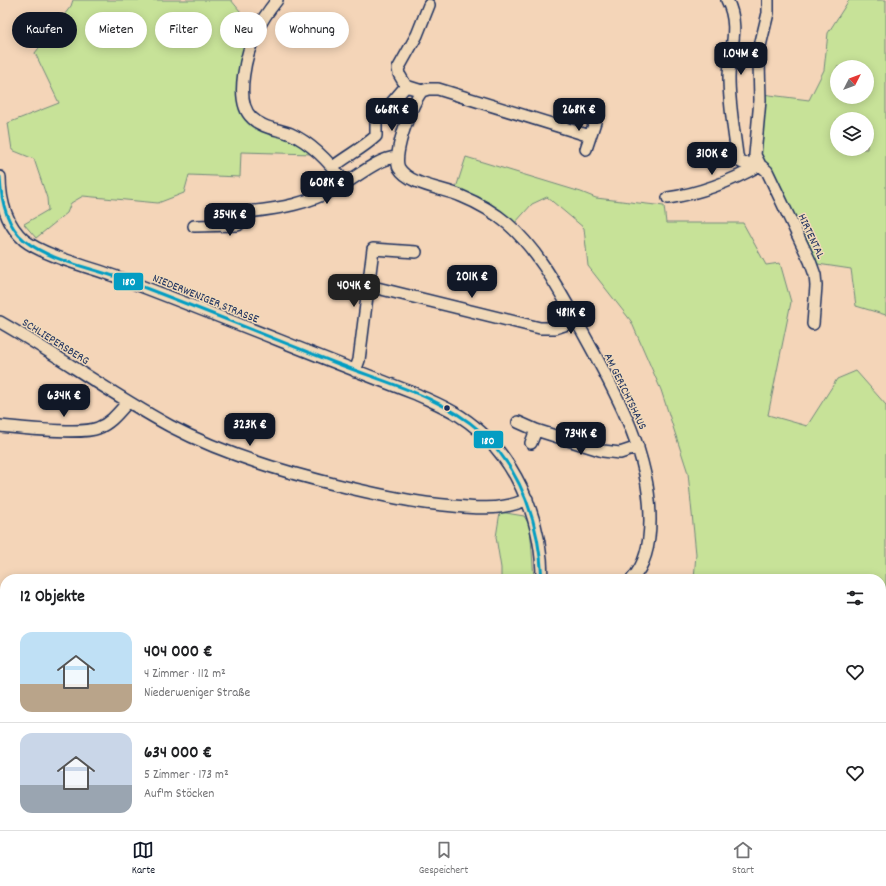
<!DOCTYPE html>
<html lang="de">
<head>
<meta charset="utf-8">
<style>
	body { margin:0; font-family:Dekko,sans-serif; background:#f2f2f2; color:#202124; height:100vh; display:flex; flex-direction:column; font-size:15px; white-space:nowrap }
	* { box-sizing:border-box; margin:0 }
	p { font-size:13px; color:#757577 }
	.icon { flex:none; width:22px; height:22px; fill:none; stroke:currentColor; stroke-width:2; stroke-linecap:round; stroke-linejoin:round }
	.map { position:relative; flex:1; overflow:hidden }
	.side { position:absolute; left:0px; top:574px; width:886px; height:256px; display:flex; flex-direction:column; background:#fff; border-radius:16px 16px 0 0; box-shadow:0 2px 10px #0003 }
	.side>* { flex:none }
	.hud { position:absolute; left:12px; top:12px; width:400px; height:36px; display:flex; gap:8px }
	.needle { width:26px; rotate:48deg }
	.buttons { position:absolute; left:830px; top:60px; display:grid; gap:8px }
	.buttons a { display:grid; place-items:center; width:44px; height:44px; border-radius:50%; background:#fff; box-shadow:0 2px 10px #0003; font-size:20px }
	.price { position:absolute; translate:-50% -34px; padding:0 9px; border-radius:8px; background:#111827; color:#fff; font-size:13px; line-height:26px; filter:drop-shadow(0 1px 2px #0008) }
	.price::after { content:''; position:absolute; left:50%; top:24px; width:12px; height:9px; margin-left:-6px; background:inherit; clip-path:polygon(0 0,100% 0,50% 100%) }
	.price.current { background:#222; color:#fff }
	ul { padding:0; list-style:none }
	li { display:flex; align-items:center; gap:12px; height:100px; padding:0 20px }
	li+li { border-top:1px solid #e0e0e0 }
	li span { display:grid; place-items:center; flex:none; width:112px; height:80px; border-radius:12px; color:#555 }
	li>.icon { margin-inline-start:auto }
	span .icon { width:48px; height:48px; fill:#fffc; stroke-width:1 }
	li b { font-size:17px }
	h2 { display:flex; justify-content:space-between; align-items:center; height:48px; padding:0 20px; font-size:17px }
	.chip { padding:0 14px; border-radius:18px; background:#fff; box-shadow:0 2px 10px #0003; font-size:14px; line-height:36px }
	.chip.current { background:#111827; color:#fff }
	.tab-bar { display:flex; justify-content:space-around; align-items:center; height:56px; border-top:1px solid #e0e0e0; background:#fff; font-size:11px; color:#757577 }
	.tab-bar a { display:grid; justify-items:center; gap:2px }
	.tab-bar .current { color:#111827 }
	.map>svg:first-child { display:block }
	.green { fill:#c7e298; stroke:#71887b; fill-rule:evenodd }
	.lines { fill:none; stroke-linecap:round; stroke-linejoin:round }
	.minor-casing { stroke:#1b2f5e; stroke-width:14 }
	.minor { stroke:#f1d9b9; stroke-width:11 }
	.bus-1-casing { stroke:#f1d9b9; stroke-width:6 }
	.bus-1 { stroke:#039dc3; stroke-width:3 }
	.bus-dot { fill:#1b2f5e; stroke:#f1d9b9; stroke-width:1.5 }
	.labels { text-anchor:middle; stroke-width:3; stroke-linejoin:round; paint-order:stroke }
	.street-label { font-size:12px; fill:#1b2f5e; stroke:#f1d9b9 }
	.line-badge { stroke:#f1d9b9; stroke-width:1.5 }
	.badge-label { font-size:11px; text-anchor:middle; font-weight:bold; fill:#fff }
</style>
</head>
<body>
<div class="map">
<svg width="886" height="830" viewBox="0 0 886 830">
	<rect width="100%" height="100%" fill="#f4d5b8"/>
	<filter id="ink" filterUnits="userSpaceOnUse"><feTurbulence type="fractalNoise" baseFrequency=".025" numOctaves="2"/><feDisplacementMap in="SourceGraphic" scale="8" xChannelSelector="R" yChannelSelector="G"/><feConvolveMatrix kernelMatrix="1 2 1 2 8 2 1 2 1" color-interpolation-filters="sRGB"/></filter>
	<g filter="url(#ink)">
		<!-- green -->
		<path class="green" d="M 73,0 L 231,0 L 254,28 L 242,110 L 289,137 L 313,154 L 241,152 L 240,177 L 189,175 L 184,193 L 158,203 L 83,196 L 71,203 L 67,213 L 36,238 L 24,224 L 48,210 L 47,198 L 34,159 L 12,150 L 8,123 L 59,103 L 35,53 L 71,6 Z
			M 849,0 L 886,0 L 886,315 L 856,306 L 851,269 L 811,263 L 758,160 L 762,94 L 809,100 L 824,70 L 828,33 ZM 837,67 L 867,67 L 867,97 L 837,97 ZM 837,119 L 867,119 L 867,149 L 837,149 Z
			M 466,157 L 581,192 L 596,198 L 664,206 L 666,223 L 743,223 L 766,265 L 780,263 L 791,302 L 768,415 L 807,426 L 837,379 L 856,371 L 886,405 L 886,603 L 881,603 L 881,579 L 694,579 L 696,554 L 688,473 L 661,390 L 631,321 L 588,266 L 584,228 L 547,197 L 532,204 L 515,223 L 488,203 L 456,188 Z
			M 500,512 L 524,516 L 530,526 L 534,579 L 501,579 L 501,568 L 496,537 Z
			M 0,775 L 5,776 L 5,825 L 163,825 L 169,830 L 0,830 Z"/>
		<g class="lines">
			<!-- minor casing -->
			<g class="minor-casing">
				<path id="minor" d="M 277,0 C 269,10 262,19 257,31 C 247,50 233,101 252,118 C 262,128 278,129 291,134 C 313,144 331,164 345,183
					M 727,0 C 741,27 729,50 729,78 C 729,104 734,130 737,155 L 739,161 L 745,164 L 757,161
					M 768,0 L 768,13 L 760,46 L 759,62 L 760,100 L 755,155 L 760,165 L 767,171 L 810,261 L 815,275 L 816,286 L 813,324
					M 429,5 L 417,35 L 398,69 L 399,74 L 406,86 L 422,91 C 412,102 392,155 399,168 C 409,185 443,188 461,196 C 478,203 494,212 508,224 C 540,252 561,294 582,331 C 614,390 650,450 650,520 C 650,541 647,563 632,579
					M 422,91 L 428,89 L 438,89 L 590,136
					M 586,149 L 595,122
					M 333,167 C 347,156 363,148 376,136 L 376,121 L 406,86
					M 0,177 C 0,200 6,224 24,240 C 45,257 98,269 125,280 C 223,317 319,357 416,394 C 431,401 446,407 460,416 C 514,451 542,517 542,579
					M 668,198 C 702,193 730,182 760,165
					M 194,226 L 238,225 L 248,212 C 283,208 306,204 337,188 C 357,178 375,159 397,157
					M 369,286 L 540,328 L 555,328 L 576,321
					M 0,322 C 58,355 111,394 170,426 C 225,455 286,473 346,487 C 376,494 405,501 435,504 C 464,507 500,513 527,499
					M 355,371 L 359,360 L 373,249 L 416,252
					M 518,422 L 536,430 L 603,451 L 620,453 L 638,447
					M 0,426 C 20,428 82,435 98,428 C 111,423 119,412 128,402
					M 531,443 L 536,430
					M 0,649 L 5,650
					M 881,824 L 886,812
					M 573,825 L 578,830"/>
			</g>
			<!-- minor -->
			<use href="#minor" class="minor"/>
			<!-- bus-1 casing -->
			<g class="bus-1-casing">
				<path id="bus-1" d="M 0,177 C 1,200 6,225 24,240 C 50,261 89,267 119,278 C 194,306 267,336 341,365 C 387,383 442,397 480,431 C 522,470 539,523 542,579"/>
			</g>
			<!-- bus-1 -->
			<use href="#bus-1" class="bus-1"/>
		</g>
	</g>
	<!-- markers -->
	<circle class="bus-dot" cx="447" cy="408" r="3.5"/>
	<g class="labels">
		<!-- street labels -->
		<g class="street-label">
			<text transform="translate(812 236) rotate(65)" y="4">HIRTENTAL</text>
			<text transform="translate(206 298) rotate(22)" y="4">NIEDERWENIGER STRASSE</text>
			<text transform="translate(56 341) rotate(32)" y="4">SCHLIEPERSBERG</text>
			<text transform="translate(626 391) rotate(64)" y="4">AM GERICHTSHAUS</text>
		</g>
	</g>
	<g class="line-badge">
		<rect x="113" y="272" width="31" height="19" rx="4" fill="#039dc3"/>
		<rect x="473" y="430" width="31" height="19" rx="4" fill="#039dc3"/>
	</g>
	<g class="badge-label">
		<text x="129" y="285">180</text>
		<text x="488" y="444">180</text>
	</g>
</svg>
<div class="buttons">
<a><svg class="needle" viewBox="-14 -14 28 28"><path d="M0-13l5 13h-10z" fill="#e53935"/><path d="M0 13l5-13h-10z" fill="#757577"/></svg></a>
<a><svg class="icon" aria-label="layers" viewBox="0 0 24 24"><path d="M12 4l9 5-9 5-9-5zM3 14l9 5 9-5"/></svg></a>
</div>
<b class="price" style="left:741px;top:76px">1.04M €</b>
<b class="price" style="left:392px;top:132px">668K €</b>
<b class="price" style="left:579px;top:132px">268K €</b>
<b class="price" style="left:712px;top:176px">310K €</b>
<b class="price" style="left:327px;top:205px">608K €</b>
<b class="price" style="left:230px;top:237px">354K €</b>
<b class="price" style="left:472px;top:299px">201K €</b>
<b class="price current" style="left:354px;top:308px">404K €</b>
<b class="price" style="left:571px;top:335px">481K €</b>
<b class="price" style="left:64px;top:418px">634K €</b>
<b class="price" style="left:250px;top:447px">323K €</b>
<b class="price" style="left:581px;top:456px">734K €</b>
<div class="hud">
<a class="chip current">Kaufen</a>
<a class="chip">Mieten</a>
<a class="chip">Filter</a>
<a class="chip">Neu</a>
<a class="chip">Wohnung</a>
</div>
<section class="side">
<h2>12 Objekte<svg class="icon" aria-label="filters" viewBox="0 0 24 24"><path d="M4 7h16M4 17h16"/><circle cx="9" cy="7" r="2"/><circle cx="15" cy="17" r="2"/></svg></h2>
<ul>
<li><span style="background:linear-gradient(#bfe0f5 65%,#b9a48a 0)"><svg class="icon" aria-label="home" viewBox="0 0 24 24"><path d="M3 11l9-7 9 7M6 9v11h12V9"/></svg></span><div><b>404 000 €</b><p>4 Zimmer · 112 m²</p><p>Niederweniger Straße</p></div><svg class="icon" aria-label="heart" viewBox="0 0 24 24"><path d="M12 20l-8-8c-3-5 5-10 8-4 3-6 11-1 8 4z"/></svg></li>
<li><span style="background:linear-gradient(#c9d6e8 65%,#9aa5b1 0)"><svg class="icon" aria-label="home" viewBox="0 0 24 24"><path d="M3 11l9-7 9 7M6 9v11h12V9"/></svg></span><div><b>634 000 €</b><p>5 Zimmer · 173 m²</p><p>Auf'm Stöcken</p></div><svg class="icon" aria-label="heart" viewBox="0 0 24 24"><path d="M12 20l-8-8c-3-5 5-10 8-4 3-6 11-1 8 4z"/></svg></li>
</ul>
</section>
</div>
<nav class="tab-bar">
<a class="current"><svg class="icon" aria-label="map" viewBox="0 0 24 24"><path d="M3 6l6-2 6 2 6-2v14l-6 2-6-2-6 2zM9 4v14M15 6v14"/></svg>Karte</a>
<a><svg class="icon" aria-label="saved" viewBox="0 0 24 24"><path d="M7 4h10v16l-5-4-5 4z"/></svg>Gespeichert</a>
<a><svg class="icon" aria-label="home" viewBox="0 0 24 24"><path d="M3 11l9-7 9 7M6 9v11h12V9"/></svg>Start</a>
</nav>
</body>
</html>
